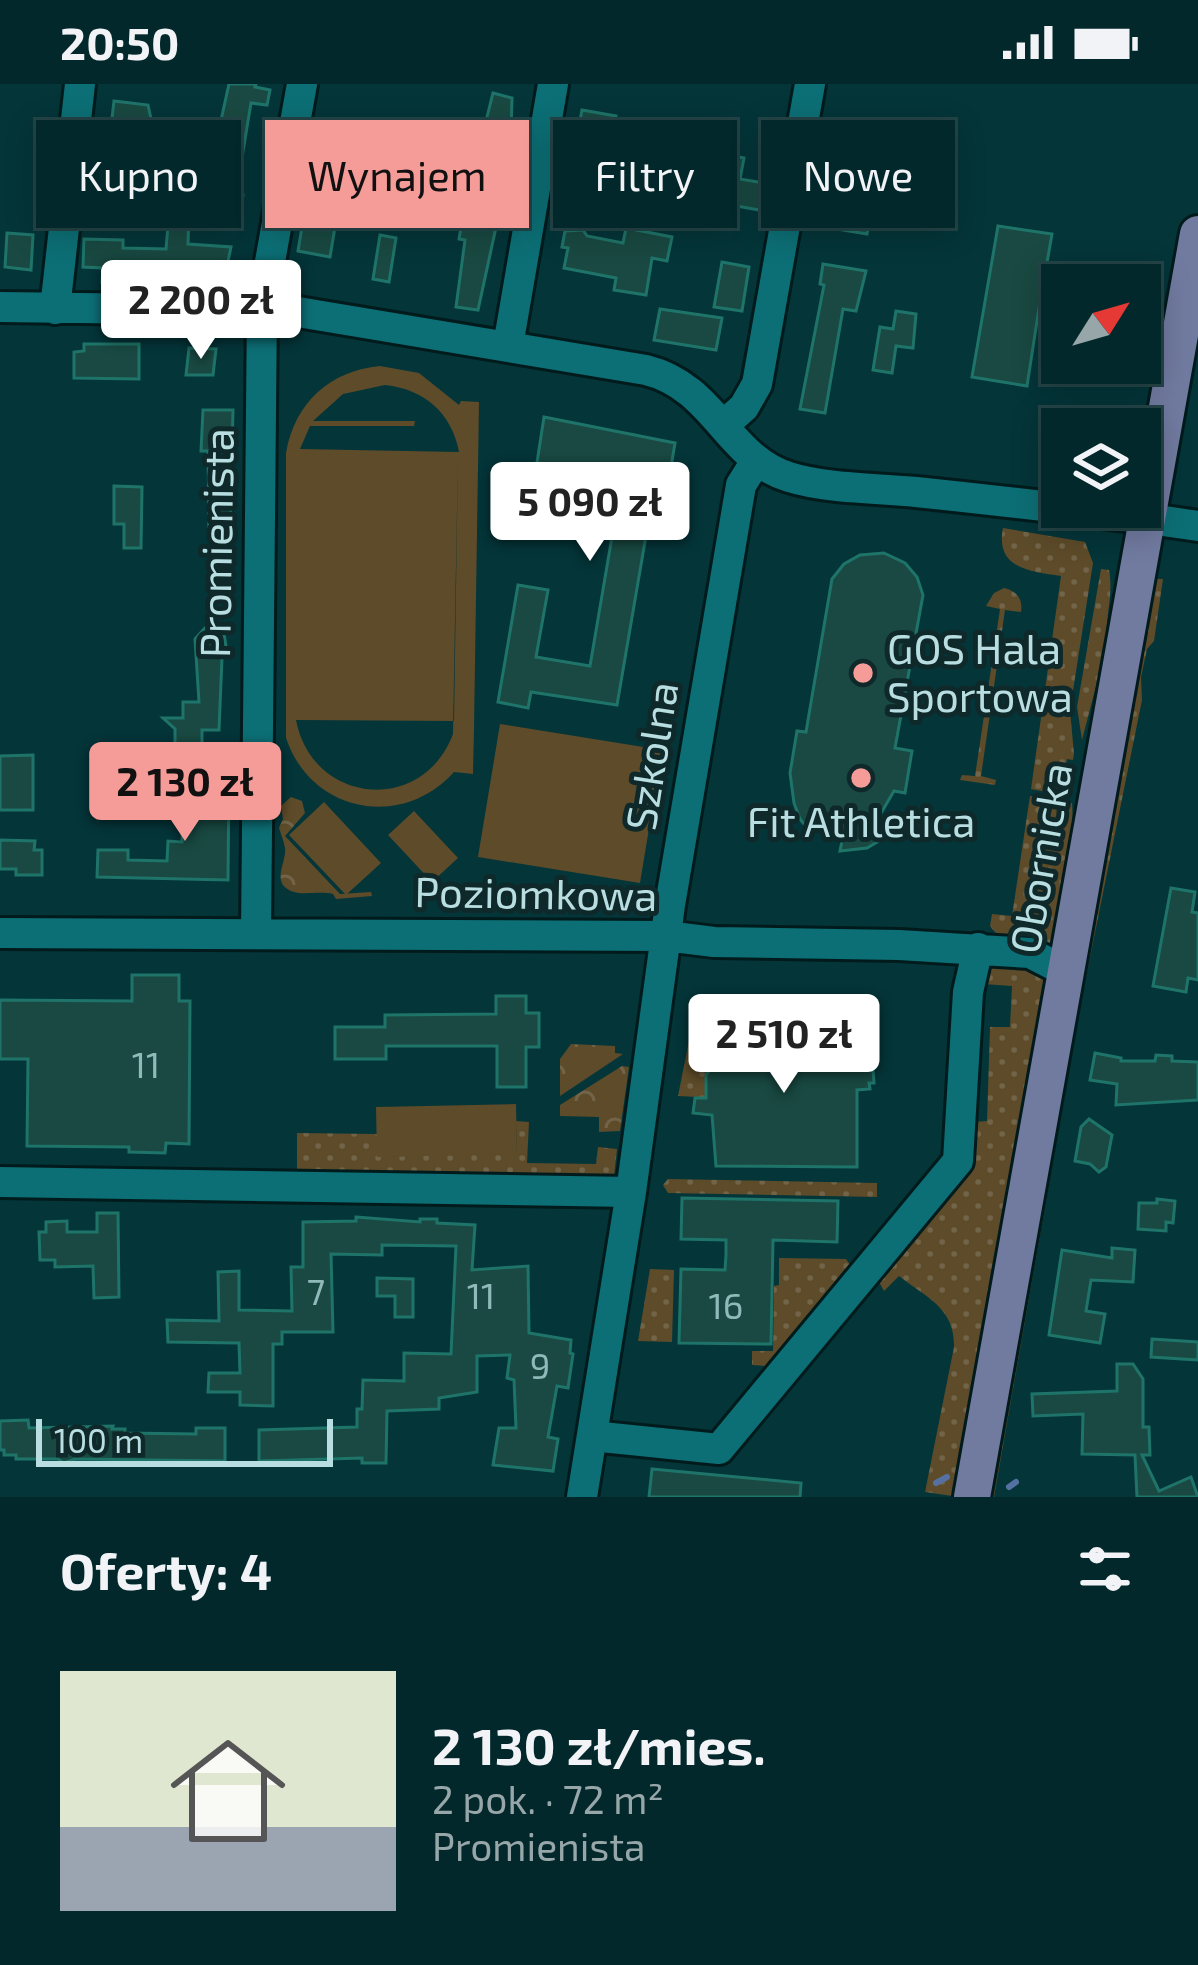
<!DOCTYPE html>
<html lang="pl">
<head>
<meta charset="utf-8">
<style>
	body { margin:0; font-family:"Exo 2",sans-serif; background:#0d3033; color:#f1f3f6; height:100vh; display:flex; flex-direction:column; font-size:45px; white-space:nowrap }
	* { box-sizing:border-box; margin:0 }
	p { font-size:39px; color:#97a6a9 }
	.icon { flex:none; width:66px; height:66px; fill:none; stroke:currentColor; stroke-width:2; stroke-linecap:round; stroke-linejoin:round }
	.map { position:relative; height:1413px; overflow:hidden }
	.drawer { display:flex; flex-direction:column; background:#03282b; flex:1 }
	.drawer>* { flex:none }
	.guide { position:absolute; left:36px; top:36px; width:1128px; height:108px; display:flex; gap:24px }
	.needle { width:78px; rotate:53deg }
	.buttons { position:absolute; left:1041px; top:180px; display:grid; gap:24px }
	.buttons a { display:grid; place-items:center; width:120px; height:120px; border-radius:0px; background:#03282b; box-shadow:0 6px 30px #0003,0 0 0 3px #244447; font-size:60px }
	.scale { position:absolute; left:36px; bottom:30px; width:297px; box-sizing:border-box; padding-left:12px; border:6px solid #b8dee1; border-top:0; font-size:33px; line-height:42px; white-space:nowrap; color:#b8dee1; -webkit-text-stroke:9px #0f292b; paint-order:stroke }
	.price { position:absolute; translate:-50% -102px; padding:0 27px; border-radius:12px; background:#fff; color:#222; font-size:39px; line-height:78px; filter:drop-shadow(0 3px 6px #0008) }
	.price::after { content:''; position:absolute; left:50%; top:72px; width:36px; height:27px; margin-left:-18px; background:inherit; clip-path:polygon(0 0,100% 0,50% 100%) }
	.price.current { background:#f59b98; color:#111 }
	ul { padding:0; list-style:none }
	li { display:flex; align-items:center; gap:36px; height:300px; padding:0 60px }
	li+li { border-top:3px solid #244447 }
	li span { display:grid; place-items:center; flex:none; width:336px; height:240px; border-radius:0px; color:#555 }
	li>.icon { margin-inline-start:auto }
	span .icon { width:144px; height:144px; fill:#fffc; stroke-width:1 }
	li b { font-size:51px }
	h2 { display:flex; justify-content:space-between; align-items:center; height:144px; padding:0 60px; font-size:51px }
	.pill { padding:0 42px; border-radius:0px; background:#03282b; box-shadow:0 6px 30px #0003,0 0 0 3px #244447; font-size:42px; line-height:108px }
	.pill.current { background:#f59b98; color:#111 }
	.status { display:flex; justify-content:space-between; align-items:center; height:84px; padding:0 60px; background:#03282b; direction:ltr }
	.status svg { height:33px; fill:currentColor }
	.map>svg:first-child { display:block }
	.grass { fill:url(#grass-dots) }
	.forest { fill:url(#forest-crowns) }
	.pitch { fill:#5d4b29; fill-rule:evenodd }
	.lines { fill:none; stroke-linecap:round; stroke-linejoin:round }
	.stream { stroke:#5571a4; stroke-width:6 }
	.building { fill:#194942; stroke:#1f7469; stroke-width:3 }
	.minor-casing { stroke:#011b1d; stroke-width:36 }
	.major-casing { stroke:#011b1d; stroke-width:42 }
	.minor { stroke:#0c6f75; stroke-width:30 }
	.major { stroke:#717ba0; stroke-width:36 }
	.poi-dot { fill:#f59b98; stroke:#0f292b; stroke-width:4.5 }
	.labels { text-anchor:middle; stroke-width:10; stroke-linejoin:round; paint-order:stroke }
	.number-label { font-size:36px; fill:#90b9b9 }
	.street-label { font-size:42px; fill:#b8dee1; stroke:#0f292b }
	.poi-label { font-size:42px; fill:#b8dee1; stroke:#0f292b; text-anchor:start }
</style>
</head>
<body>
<div class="status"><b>20:50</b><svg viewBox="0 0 49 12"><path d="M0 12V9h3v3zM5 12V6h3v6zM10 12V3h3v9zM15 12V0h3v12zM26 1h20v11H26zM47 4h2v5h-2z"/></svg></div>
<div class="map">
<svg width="1198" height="1413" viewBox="0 0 1198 1413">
	<defs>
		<pattern id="grass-dots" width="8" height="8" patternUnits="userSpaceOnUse" patternTransform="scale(3)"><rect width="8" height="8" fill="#5d4b29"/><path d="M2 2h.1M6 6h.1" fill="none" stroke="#726448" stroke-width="1.8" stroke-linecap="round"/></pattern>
		<pattern id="forest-crowns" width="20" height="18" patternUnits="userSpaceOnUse" patternTransform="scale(3)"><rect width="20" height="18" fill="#5d4b29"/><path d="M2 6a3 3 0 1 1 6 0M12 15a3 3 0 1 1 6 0" fill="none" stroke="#726448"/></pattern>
	</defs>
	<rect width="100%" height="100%" fill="#043539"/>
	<!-- grass -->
	<path class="grass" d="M 1003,444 L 1085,458 L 1093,479 L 1070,626 L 1074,670 L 1073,676 L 1067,675 L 1063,696 L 1070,699 L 1068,712 L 1031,705 L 1061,492 C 1030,487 995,485 1003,444 Z
		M 1101,485 L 1109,486 C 1114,512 1104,535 1107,560 L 1082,656 L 1077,623 Z
		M 1153,495 L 1163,495 L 1154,557 L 1147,565 L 1141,593 L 1142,616 L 1082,913 L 994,1413 L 986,1413 Z
		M 1004,504 C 1017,507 1023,515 1021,528 L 1005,526 L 981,692 L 996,696 L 995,701 L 960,696 L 962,691 L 975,692 L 1000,525 L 986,522 L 994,509 Z
		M 1030,712 L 1072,719 L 1074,763 L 1056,857 L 1048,867 C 1026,862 1003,861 990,842 L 992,830 L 1012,832 Z
		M 994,871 L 1025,871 L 1048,896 L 959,1413 L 925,1408 L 954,1263 C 955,1224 927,1214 899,1192 L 884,1207 L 878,1196 L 973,1038 L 987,1037 L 990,943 L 1010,943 L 1012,902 L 983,900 L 983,885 Z
		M 689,957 L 735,965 L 734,981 L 713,982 L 705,993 L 707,1007 L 717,1014 L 678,1012 Z
		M 516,1037 L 529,1038 L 527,1079 L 596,1080 L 598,1063 L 617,1065 L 614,1093 L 297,1096 L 297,1049 L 377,1050 L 377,1072 L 517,1069 Z
		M 668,1095 L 877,1099 L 877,1113 L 668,1109 L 663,1101 Z
		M 779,1174 L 846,1175 L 852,1183 L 766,1282 L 752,1281 L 752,1267 L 773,1267 L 774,1202 L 779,1201 Z
		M 650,1185 L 674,1186 L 672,1258 L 638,1257 Z"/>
	<!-- forest -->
	<path class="forest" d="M 291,713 L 302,717 L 305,729 L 285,752 L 340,810 L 371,808 L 372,812 L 336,815 L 333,810 C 321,807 303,811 294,808 C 269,800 287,779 285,764 C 284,757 281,751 279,744 L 283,735 L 281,722 Z
		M 571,960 L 615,962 L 615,969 L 623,970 L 560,1012 L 560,975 Z
		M 622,982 L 629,983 L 620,1047 L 599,1048 L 599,1033 L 560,1032 L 560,1021 Z"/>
	<!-- pitch -->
	<path class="pitch" d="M 380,282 L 419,289 L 459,321 L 461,317 L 479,318 L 474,645 L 473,690 L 454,688 C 402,746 311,729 286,654 L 286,369 C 295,318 330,287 380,282 ZM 385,301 C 424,305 452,329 459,368 L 300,365 L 310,342 L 414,342 L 415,337 L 313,337 L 343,310 ZM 458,369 L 453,650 C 422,732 312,720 296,636 L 454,637 Z
		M 500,640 L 662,666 L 640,799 L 478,773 Z
		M 324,718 L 381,779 L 346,811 L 289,751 Z
		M 414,727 L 458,774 L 432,798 L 388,751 Z
		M 516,1020 L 517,1070 L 377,1073 L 376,1023 Z"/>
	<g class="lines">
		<!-- stream -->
		<path class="stream" d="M 936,1399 L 947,1393
			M 1009,1403 L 1016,1398"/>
	</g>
	<!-- building -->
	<path class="building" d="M 229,0 L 256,0 L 255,3 L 270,6 L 267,21 L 251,19 L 236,110 L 243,111 L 240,128 L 205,121 L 213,75 L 191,70 L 195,56 L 216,59 Z
		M 493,9 L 512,14 L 511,49 L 484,45 Z
		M 114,17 L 148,21 L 151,35 L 144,55 L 135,54 L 127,123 L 109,120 L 111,103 L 104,102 Z
		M 582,26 L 616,32 L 612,59 L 577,53 Z
		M 900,56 L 920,60 L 919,100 L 893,95 Z
		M 723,70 L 744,74 L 740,95 L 764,99 L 759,126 L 714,118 Z
		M 473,76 L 507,81 L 504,99 L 500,98 L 494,133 L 498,134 L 478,226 L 456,223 L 465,156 L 459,155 Z
		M 836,111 L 872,122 L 867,150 L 837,145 L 840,127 L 834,126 Z
		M 169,129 L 189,131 L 188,160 L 231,163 L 224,196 L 176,188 L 176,196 L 102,198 L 103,184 L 83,183 L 84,155 L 123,156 L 123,164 L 166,165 Z
		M 303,137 L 335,143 L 330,173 L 298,167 Z
		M 998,142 L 1052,150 L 1045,190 L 1049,191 L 1045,212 L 1041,211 L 1027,302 L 972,293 Z
		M 626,144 L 672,153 L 667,177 L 652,174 L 646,211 L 614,206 L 616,194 L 564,184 L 568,164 L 562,163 L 565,147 L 583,146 L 587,152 L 623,159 Z
		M 7,149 L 33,151 L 31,186 L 5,183 Z
		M 380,151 L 396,154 L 389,198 L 373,195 Z
		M 722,178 L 749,183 L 742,227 L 714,223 Z
		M 823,180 L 866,187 L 856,227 L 843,225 L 825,329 L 800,325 L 824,201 L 820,200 Z
		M 660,225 L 722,234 L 716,266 L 654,256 Z
		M 896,227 L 916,230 L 913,264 L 896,262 L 892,289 L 873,286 L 880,243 L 893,245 Z
		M 84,260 L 139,260 L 139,295 L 74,294 L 74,268 L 84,267 Z
		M 189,264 L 216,265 L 213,291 L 186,291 Z
		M 203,326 L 233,326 L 230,452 L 209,452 L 208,367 L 201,367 Z
		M 544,333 L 675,359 L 668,401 L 655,399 L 617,621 L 531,608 L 528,624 L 498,618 L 518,501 L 548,506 L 536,573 L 590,582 L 621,400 L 536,385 Z
		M 114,402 L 142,403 L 141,464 L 124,464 L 124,440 L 114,440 Z
		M 884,469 L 905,479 L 917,493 L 923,511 L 895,664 L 912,667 L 905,709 L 894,707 L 877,736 L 891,750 L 867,764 L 840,767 L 844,747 L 804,740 L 800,735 L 794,719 L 790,689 L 797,647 L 806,648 L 832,495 L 844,480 L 860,471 Z
		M 205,544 L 223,544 L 226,562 L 222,574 L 219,646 L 202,646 L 202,669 L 175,669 L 175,645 L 163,634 L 183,634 L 183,618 L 199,618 L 195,555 Z
		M 33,671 L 33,726 L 0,726 L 0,672 Z
		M 210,690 L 229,691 L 228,796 L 97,793 L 98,766 L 128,766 L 128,776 L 167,777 L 168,757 L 182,758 L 183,719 L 209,719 Z
		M 0,756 L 35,757 L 34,766 L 42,766 L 42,791 L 16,791 L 16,785 L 0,785 Z
		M 1171,804 L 1195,808 L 1192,828 L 1198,829 L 1198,896 L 1188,894 L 1186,908 L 1153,902 Z
		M 132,891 L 179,891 L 179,917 L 190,917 L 189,1060 L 166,1059 L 165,1069 L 129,1068 L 129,1063 L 27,1062 L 28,975 L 0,975 L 0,916 L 132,917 Z
		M 496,912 L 526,912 L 526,929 L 539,929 L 539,963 L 526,963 L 526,1003 L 497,1003 L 497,962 L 386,962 L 386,975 L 335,975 L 335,943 L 385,943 L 385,931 L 496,930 Z
		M 729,929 L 774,932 L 805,943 L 812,961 L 861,960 L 861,968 L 872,971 L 874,999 L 869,999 L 870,1005 L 857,1006 L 857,1083 L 716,1082 L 712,1031 L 693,1029 L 695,1014 L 706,1014 L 706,991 L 713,982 L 733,981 L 729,955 L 706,938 Z
		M 1095,969 L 1121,974 L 1121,977 L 1155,977 L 1156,971 L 1172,972 L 1172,977 L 1198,978 L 1198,1016 L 1116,1021 L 1117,1000 L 1090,996 Z
		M 1089,1035 L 1112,1051 L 1106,1083 L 1099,1088 L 1090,1080 L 1075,1077 L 1081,1043 Z
		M 682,1114 L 838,1117 L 837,1158 L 773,1156 L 771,1260 L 679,1259 L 681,1185 L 725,1186 L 726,1171 L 726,1156 L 681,1155 Z
		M 1157,1115 L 1175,1117 L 1173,1139 L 1166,1138 L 1166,1147 L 1138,1145 L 1139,1119 L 1157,1119 Z
		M 97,1129 L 118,1129 L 119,1213 L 94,1214 L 93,1182 L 55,1183 L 55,1176 L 40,1176 L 39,1148 L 46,1148 L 46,1138 L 67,1137 L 67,1148 L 97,1148 Z
		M 356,1133 L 420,1138 L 420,1135 L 437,1135 L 437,1139 L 475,1141 L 472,1186 L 528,1182 L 529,1249 L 571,1256 L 570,1269 L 573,1270 L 568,1304 L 557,1302 L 548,1353 L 558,1355 L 553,1387 L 493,1381 L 499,1344 L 516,1344 L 514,1296 L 507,1294 L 510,1271 L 477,1272 L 477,1308 L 439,1314 L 439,1325 L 387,1327 L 386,1379 L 362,1379 L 362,1374 L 259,1377 L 259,1346 L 357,1343 L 357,1325 L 362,1325 L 363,1296 L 404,1297 L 404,1269 L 451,1270 L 456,1162 L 382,1161 L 382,1171 L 331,1170 L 333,1248 L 282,1248 L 282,1260 L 273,1260 L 273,1322 L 240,1321 L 240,1308 L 208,1308 L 209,1289 L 240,1289 L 239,1259 L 168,1258 L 167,1236 L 219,1237 L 218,1188 L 239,1187 L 239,1226 L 292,1227 L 291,1183 L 303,1183 L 303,1138 L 356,1137 Z
		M 1112,1164 L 1135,1166 L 1133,1198 L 1091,1196 L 1086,1227 L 1105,1230 L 1100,1259 L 1049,1251 L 1062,1166 L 1112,1174 Z
		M 377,1194 L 413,1195 L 413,1233 L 395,1233 L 395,1212 L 377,1212 Z
		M 1152,1255 L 1198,1258 L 1198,1276 L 1151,1273 Z
		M 1117,1280 L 1133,1280 L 1143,1295 L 1143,1343 L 1149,1343 L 1150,1371 L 1142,1371 L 1159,1407 L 1191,1393 L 1198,1413 L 1137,1413 L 1135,1371 L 1082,1370 L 1083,1330 L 1033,1332 L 1032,1310 L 1117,1307 Z
		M 28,1336 L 29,1344 L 113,1342 L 112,1345 L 125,1345 L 125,1349 L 196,1350 L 196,1344 L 225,1344 L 225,1377 L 75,1375 L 64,1379 L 58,1375 L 16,1375 L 16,1371 L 4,1371 L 4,1366 L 0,1366 L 0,1337 Z
		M 652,1385 L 801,1399 L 800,1413 L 649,1413 Z"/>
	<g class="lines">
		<!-- minor casing -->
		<g class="minor-casing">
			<path id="minor" d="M 0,223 L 237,226 L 262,222 L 646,286 C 715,303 727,374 789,393 C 828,405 876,404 916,408 C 1010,418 1104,428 1198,442
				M 55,225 L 80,0
				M 508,262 L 553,0
				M 725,340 L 744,323 L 757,300 L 810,0
				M 0,849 L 666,852 L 714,858 L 899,861 L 1030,869 L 1067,888
				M 256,850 L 262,222 L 302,0
				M 0,1098 L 631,1108
				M 592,1352 L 719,1365 L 958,1077 L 968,908 L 978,864
				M 582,1413 L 631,1108 L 670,821 L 741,401 L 756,377"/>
		</g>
		<!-- major casing -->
		<g class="major-casing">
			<path id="major" d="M 972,1413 L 1198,150"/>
		</g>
		<!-- minor -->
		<use href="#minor" class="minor"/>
		<!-- major -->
		<use href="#major" class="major"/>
	</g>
	<!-- markers -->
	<g class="poi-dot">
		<circle cx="863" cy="589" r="12"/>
		<circle cx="861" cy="694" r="12"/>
	</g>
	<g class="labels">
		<!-- number labels -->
		<g class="number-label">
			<text x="146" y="994">11</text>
			<text x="316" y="1221">7</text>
			<text x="481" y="1225">11</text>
			<text x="726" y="1235">16</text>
			<text x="540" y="1295">9</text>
		</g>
		<!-- street labels -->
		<g class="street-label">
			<text transform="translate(217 459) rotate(-89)" y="15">Promienista</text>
			<text transform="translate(652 672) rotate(-81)" y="15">Szkolna</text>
			<text transform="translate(1041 774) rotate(-80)" y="15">Obornicka</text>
			<text transform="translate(536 810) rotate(1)" y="15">Poziomkowa</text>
		</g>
		<!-- poi labels -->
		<g class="poi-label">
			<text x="887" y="580">GOS Hala<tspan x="887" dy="48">Sportowa</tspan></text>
			<text x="861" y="753" text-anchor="middle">Fit Athletica</text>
		</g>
	</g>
</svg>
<div class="buttons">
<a><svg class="needle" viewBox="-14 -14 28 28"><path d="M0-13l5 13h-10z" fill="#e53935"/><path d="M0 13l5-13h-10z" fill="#97a6a9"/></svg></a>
<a><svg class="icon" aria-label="layers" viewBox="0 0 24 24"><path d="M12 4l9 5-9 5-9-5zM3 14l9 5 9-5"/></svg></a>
</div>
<div class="scale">100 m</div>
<b class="price" style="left:201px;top:278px">2 200 zł</b>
<b class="price" style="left:590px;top:480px">5 090 zł</b>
<b class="price current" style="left:185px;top:760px">2 130 zł</b>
<b class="price" style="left:784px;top:1012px">2 510 zł</b>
<div class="guide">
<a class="pill">Kupno</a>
<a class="pill current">Wynajem</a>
<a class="pill">Filtry</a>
<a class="pill">Nowe</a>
</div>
</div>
<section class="drawer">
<h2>Oferty: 4<svg class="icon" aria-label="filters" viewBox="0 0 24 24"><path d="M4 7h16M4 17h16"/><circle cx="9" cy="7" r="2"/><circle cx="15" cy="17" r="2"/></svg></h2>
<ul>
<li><span style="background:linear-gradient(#dfe7d0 65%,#9aa5b1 0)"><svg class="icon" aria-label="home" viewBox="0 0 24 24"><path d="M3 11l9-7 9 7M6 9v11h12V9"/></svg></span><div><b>2 130 zł/mies.</b><p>2 pok. · 72 m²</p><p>Promienista</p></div></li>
</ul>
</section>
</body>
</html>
